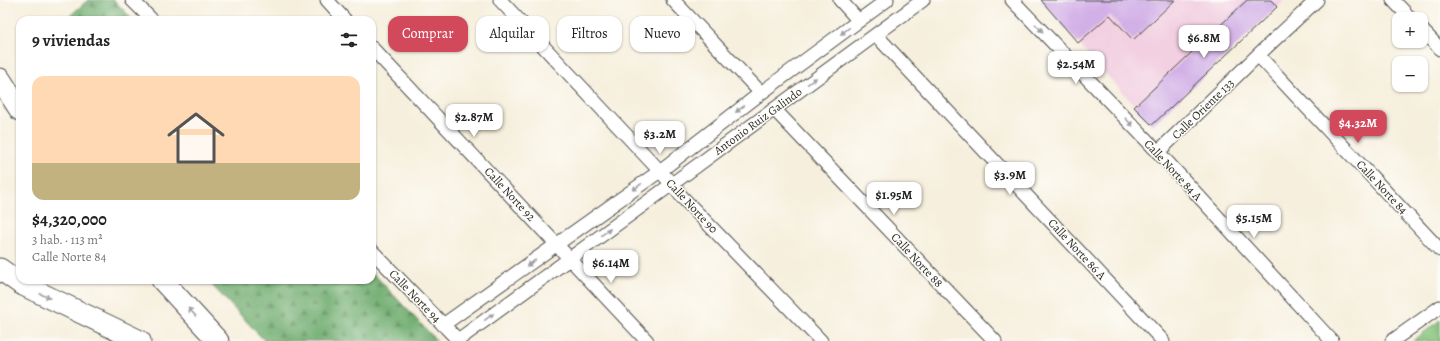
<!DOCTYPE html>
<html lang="es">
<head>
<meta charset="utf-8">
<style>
	body { margin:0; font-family:Alegreya,serif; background:#f6f6f6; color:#222; height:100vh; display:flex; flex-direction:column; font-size:15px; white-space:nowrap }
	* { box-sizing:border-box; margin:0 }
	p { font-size:13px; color:#767676 }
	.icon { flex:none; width:22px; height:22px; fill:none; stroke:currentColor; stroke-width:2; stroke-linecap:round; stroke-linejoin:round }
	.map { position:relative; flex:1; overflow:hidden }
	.sheet { position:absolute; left:16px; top:16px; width:360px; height:268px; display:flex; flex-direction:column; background:#fff; border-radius:12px; box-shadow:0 1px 3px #0004 }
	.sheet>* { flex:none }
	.hud { position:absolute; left:388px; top:16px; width:380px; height:36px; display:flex; gap:8px }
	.fabs { position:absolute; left:1392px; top:12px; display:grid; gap:8px }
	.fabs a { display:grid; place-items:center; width:36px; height:36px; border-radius:8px; background:#fff; box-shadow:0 1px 3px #0004; font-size:20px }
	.price { position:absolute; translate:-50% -34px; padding:0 9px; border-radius:8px; background:#fff; color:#222; font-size:13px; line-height:26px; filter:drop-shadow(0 1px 2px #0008) }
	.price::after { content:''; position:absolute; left:50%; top:24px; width:12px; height:9px; margin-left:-6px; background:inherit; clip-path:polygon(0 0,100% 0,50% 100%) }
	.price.current { background:#d1495b; color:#fff }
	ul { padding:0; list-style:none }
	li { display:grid; align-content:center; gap:8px; height:212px; padding:0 16px }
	li span { display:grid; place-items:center; height:124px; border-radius:12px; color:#555 }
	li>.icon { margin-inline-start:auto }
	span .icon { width:72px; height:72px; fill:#fffc; stroke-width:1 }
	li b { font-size:17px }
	h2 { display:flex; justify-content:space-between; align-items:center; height:48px; padding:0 16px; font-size:17px }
	.chip { padding:0 14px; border-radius:12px; background:#fff; box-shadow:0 1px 3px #0004; font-size:14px; line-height:36px }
	.chip.current { background:#d1495b; color:#fff }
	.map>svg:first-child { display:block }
	.built { fill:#f2cfe1 }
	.forest { fill:url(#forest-firs); stroke:#4c6a4c }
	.park { fill:#86c57c; stroke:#587854 }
	.building { fill:#d1afe7 }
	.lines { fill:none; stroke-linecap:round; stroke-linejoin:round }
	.minor-casing { stroke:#494846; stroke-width:15 }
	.primary-casing { stroke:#494846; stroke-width:23 }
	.minor { stroke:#fff; stroke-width:13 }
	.primary { stroke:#fff; stroke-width:21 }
	.oneway { fill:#a0a0a0 }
	.labels { text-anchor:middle; stroke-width:3; stroke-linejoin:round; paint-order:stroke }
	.street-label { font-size:12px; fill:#2b2b2b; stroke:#fdfcf7 }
</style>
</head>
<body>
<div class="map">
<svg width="1440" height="341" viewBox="0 0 1440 341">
	<defs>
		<pattern id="forest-firs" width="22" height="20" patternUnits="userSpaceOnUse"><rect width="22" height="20" fill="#6caa6c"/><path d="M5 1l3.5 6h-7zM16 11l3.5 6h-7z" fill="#598b59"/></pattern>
	</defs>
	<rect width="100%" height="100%" fill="#fdfcf7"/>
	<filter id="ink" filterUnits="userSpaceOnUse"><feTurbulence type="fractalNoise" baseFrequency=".025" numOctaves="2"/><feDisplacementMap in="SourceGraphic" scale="8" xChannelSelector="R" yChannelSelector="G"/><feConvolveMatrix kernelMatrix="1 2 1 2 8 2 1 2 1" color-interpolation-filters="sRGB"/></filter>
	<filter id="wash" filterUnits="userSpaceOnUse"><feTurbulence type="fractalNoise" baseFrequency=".012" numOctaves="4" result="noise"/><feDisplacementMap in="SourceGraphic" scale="16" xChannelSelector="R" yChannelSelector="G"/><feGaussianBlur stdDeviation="0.9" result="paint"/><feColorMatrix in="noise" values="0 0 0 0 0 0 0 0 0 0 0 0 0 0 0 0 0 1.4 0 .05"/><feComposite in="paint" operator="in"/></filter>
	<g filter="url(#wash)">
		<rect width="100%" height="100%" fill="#f6efdd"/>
		<!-- built -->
		<path class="built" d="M 1127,0 L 1285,0 L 1152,125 L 1078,43 Z"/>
		<!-- forest -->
		<path class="forest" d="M 88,0 L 114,0 L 133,20 L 65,20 Z
			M 372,272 L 437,341 L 265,341 L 207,280 L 372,280 Z"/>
		<!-- park -->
		<path class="park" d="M 1440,320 L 1440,341 L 1413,341 Z"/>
		<g id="blocks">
			<!-- building -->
			<path class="building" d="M 1041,0 L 1175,0 L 1133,40 L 1110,15 L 1078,43 Z
				M 1247,0 L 1271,0 L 1277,7 L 1152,125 L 1134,107 Z"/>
		</g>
	</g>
	<g filter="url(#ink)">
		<use href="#blocks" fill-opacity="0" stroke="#494846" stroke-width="1"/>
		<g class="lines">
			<!-- minor casing -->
			<g class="minor-casing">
				<path id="minor" d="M 132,0 L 152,20
					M 327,0 L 345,20
					M 500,0 L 672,184 L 682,197 L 821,341
					M 673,0 L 761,93
					M 840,0 L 859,21
					M 1012,0 L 1158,152 L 1332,341
					M 1393,0 L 1411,19
					M 1421,29 L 1440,49
					M 876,35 L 1163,341
					M 372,48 L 647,341
					M 1258,55 L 1440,250
					M 774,109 L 995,341
					M 1158,152 L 1258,55 L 1317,0
					M 372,251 L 459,341
					M 443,325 L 660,171 L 761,93 L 887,0
					M 458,340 L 672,184 L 923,0
					M 1392,341 L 1440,307"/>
			</g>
			<!-- primary casing -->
			<g class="primary-casing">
				<path id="primary" d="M 0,79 L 20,110
					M 0,269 L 21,284 L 140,341
					M 162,280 L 218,341"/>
			</g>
			<!-- minor -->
			<use href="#minor" class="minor"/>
			<!-- primary -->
			<use href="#primary" class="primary"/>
		</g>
		<!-- one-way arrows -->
		<defs><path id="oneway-solid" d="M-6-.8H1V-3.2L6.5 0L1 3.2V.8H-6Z"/></defs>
		<g class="oneway">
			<use href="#oneway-solid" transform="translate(1039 28) rotate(46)"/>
			<use href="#oneway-solid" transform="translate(845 31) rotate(143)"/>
			<use href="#oneway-solid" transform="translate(812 81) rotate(-36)"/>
			<use href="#oneway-solid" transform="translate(740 109) rotate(143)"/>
			<use href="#oneway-solid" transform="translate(1129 122) rotate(46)"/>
			<use href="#oneway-solid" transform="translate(637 187) rotate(144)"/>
			<use href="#oneway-solid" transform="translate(606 232) rotate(-36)"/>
			<use href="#oneway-solid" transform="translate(531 263) rotate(145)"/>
			<use href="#oneway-solid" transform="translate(45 296) rotate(25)"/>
			<use href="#oneway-solid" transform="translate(192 312) rotate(-133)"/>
			<use href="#oneway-solid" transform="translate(489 317) rotate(-36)"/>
		</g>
	</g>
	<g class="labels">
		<!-- street labels -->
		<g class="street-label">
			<text transform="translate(1203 109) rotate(-44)" y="4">Calle Oriente 133</text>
			<text transform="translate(758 121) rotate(-36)" y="4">Antonio Ruiz Galindo</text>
			<text transform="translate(1173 170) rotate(47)" y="4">Calle Norte 84 A</text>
			<text transform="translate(1382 187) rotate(47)" y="4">Calle Norte 84</text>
			<text transform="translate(510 194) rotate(47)" y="4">Calle Norte 92</text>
			<text transform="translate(692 206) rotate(47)" y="4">Calle Norte 90</text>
			<text transform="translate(1077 249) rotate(47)" y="4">Calle Norte 86 A</text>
			<text transform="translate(917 260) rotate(47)" y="4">Calle Norte 88</text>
			<text transform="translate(415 296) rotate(46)" y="4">Calle Norte 94</text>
		</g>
	</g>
</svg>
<div class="fabs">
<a>+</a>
<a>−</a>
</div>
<b class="price" style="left:1204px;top:59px">$6.8M</b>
<b class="price" style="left:1076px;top:85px">$2.54M</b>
<b class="price" style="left:474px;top:138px">$2.87M</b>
<b class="price current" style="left:1358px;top:144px">$4.32M</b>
<b class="price" style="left:660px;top:155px">$3.2M</b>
<b class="price" style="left:1010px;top:196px">$3.9M</b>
<b class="price" style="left:894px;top:216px">$1.95M</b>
<b class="price" style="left:1254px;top:239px">$5.15M</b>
<b class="price" style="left:611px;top:284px">$6.14M</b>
<div class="hud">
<a class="chip current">Comprar</a>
<a class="chip">Alquilar</a>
<a class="chip">Filtros</a>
<a class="chip">Nuevo</a>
</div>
<section class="sheet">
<h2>9 viviendas<svg class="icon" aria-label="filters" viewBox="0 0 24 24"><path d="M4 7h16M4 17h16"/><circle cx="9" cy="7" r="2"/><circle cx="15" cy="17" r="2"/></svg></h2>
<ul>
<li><span style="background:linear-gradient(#ffd9b3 70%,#c2b280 0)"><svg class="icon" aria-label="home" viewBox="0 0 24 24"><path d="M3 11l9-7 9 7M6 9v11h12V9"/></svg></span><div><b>$4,320,000</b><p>3 hab. · 113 m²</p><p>Calle Norte 84</p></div></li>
</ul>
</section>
</div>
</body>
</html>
